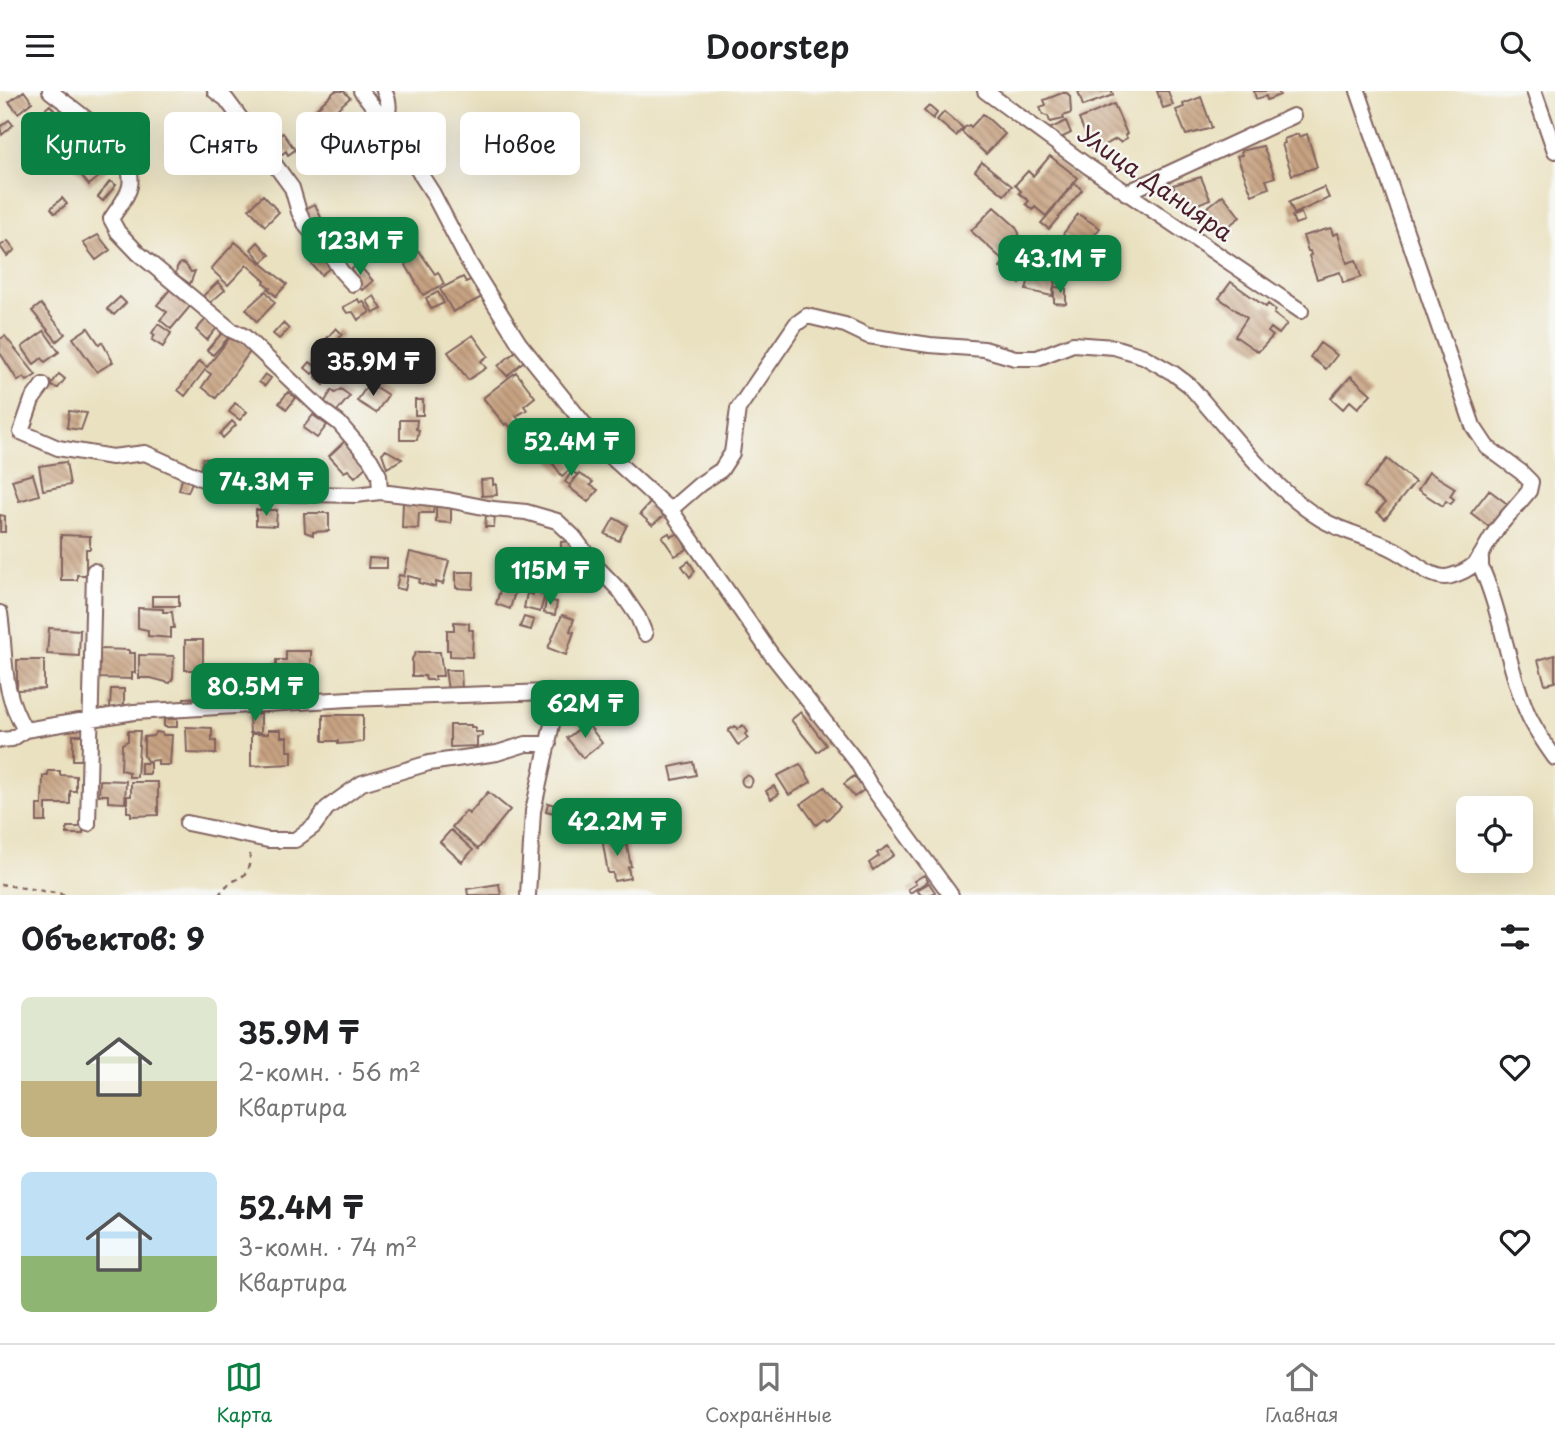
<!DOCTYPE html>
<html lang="ru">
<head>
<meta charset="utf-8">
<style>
	body { margin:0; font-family:"Playpen Sans",sans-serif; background:#f2f2f2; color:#202124; height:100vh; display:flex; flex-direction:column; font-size:26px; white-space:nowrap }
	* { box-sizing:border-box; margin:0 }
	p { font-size:23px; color:#757577 }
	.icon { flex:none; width:38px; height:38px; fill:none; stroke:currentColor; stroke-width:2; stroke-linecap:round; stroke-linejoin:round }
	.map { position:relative; height:804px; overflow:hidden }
	.sheet { display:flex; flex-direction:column; background:#fff; flex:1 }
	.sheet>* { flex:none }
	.banner { position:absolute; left:21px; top:21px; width:700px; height:63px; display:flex; gap:14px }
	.buttons { position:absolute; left:1456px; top:705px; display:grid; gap:14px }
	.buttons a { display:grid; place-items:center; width:77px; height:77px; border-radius:10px; background:#fff; box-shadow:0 7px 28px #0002; font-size:35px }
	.price { position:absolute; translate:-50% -60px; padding:0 16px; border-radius:14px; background:#0b8043; color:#fff; font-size:23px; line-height:46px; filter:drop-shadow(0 2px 4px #0008) }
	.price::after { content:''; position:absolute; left:50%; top:42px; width:21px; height:16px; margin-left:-10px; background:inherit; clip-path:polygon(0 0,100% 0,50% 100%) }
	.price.selected { background:#222; color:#fff }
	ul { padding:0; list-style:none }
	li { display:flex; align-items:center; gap:21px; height:175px; padding:0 21px }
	li span { display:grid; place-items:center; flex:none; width:196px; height:140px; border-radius:10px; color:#555 }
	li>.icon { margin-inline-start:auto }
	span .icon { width:84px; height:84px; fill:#fffc; stroke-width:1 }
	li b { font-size:30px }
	h2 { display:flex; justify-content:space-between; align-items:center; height:84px; padding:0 21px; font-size:30px }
	.pill { padding:0 24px; border-radius:10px; background:#fff; box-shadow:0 7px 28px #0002; font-size:24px; line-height:63px }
	.pill.selected { background:#0b8043; color:#fff }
	header { display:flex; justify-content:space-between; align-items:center; height:91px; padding:0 21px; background:#fff; font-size:32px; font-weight:600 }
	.dock { display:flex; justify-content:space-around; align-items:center; height:98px; border-top:2px solid #e0e0e0; background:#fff; font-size:19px; color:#757577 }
	.dock a { display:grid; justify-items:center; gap:4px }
	.dock .selected { color:#0b8043 }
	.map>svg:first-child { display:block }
	.building { fill:url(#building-back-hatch) }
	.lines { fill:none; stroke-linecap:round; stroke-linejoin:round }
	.street-casing { stroke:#82635f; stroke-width:18 }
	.path { stroke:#82635f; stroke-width:2.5; stroke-dasharray:5 5; stroke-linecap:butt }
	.street { stroke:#fff; stroke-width:14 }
	.labels { text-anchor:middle; stroke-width:5; stroke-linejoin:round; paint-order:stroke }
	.street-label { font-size:24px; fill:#4a1f2b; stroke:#f6f6f2 }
</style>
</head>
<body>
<header><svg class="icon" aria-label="menu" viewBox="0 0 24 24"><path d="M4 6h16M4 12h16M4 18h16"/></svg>Doorstep<svg class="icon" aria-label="search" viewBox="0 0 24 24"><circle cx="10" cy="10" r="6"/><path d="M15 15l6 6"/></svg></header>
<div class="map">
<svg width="1555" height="804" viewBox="0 0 1555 804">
	<defs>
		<pattern id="building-back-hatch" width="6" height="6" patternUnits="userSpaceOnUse" patternTransform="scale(1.75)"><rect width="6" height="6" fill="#c7a382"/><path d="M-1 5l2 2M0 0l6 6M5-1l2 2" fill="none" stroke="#a4846b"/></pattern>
	</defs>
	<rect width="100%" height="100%" fill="#f6f6f2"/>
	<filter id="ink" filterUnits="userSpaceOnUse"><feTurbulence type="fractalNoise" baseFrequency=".0143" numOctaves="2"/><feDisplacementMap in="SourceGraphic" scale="14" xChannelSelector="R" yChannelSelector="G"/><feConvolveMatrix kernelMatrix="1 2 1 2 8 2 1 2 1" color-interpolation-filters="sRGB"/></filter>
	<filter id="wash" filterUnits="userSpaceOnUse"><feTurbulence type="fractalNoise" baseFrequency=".00686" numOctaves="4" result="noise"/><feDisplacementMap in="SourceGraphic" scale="28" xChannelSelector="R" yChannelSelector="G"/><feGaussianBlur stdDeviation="1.57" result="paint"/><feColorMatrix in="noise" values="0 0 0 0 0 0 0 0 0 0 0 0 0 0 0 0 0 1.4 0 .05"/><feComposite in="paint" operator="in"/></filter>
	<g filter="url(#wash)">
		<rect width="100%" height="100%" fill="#eae1c0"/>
		<g id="blocks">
			<!-- building -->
			<path class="building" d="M 24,0 L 32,11 L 18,22 L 9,11 Z
				M 335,0 L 344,0 L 350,7 L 323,30 L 314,20 Z
				M 1078,0 L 1112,0 L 1113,4 L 1083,15 Z
				M 1157,0 L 1168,0 L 1173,14 L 1163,17 Z
				M 1254,0 L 1278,0 L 1280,4 L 1267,9 L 1266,5 L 1256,8 Z
				M 1062,2 L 1067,2 L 1070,5 L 1071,22 L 1063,25 L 1064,28 L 1050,31 L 1048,25 L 1043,24 L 1040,16 L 1046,14 L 1044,9 Z
				M 1201,6 L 1212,37 L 1186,44 L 1176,19 L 1184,16 L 1183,13 Z
				M 1114,13 L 1127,43 L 1125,44 L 1127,47 L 1120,51 L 1116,48 L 1105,54 L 1103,59 L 1096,61 L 1092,59 L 1079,28 Z
				M 50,14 L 59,25 L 40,40 L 31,30 Z
				M 929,15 L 937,22 L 933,28 L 924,20 Z
				M 944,21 L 963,37 L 956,45 L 937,29 Z
				M 983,23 L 1005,43 L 986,63 L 962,41 L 964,37 L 969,34 L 971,36 Z
				M 354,26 L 358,30 L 361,27 L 371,40 L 369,43 L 377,53 L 358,70 L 334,41 L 337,39 L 335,37 L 345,28 L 348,31 Z
				M 63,28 L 72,38 L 54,55 L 45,45 Z
				M 9,29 L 13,34 L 2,44 L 0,36 Z
				M 1066,30 L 1071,42 L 1059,48 L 1049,38 Z
				M 283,42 L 295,59 L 288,64 L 286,60 L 276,68 L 266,54 Z
				M 1298,43 L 1299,46 L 1307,43 L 1317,76 L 1292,84 L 1282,53 L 1285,52 L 1284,48 Z
				M 81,45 L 91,58 L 80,67 L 69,54 Z
				M 243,45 L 255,60 L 234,76 L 223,61 Z
				M 1263,55 L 1275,86 L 1266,89 L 1269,97 L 1252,104 L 1237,65 L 1242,64 L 1241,60 Z
				M 95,59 L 110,77 L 89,94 L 74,76 Z
				M 1050,65 L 1078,87 L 1046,125 L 1035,116 L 1033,119 L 1026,113 L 1029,110 L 1019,102 L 1021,100 L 1015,94 L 1028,80 L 1033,85 Z
				M 982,71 L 1012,95 L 1004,104 L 975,80 Z
				M 1201,86 L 1210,108 L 1184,119 L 1173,94 Z
				M 110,90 L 116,94 L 103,110 L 98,106 Z
				M 1075,92 L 1082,99 L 1049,138 L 1041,132 Z
				M 1324,96 L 1329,107 L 1294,123 L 1289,111 Z
				M 263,104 L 279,121 L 265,135 L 249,118 Z
				M 1223,104 L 1240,126 L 1218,143 L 1199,123 Z
				M 62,107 L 67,113 L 55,122 L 51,117 Z
				M 315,113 L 322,129 L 313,134 L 305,118 Z
				M 994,116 L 1015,135 L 1019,142 L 1018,152 L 1003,169 L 971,140 Z
				M 1301,122 L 1304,130 L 1295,133 L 1292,125 Z
				M 1078,123 L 1100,137 L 1084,158 L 1063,143 Z
				M 1331,137 L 1333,144 L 1338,142 L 1347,172 L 1356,169 L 1361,186 L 1343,192 L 1340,181 L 1317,188 L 1309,165 L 1311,164 L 1310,160 L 1308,160 L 1303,145 Z
				M 98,144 L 110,159 L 96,169 L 83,152 Z
				M 1047,145 L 1065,156 L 1059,165 L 1041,155 Z
				M 8,150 L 15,159 L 7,165 L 0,155 Z
				M 235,151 L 287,193 L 276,205 L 268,198 L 270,197 L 264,192 L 265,190 L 247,174 L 228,194 L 211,178 Z
				M 258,151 L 270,164 L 262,171 L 251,158 Z
				M 419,160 L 435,183 L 438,181 L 444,193 L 423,204 L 403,169 Z
				M 322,161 L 336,172 L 321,184 L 310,171 Z
				M 1009,165 L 1029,182 L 1020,193 L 1000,176 Z
				M 181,172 L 185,173 L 191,181 L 195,180 L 190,193 L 176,183 L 177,176 Z
				M 358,173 L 373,190 L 362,199 L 347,182 Z
				M 1040,173 L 1051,176 L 1050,181 L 1057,182 L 1052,205 L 1026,199 L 1032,175 L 1039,177 Z
				M 463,186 L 466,191 L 472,188 L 482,206 L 453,221 L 440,198 Z
				M 218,191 L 225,199 L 210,212 L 203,205 Z
				M 1231,191 L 1266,216 L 1268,213 L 1276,219 L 1274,223 L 1287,233 L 1279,243 L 1271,237 L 1268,241 L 1273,245 L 1258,261 L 1235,245 L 1247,227 L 1219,207 Z
				M 172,196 L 192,213 L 171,238 L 160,229 L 167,221 L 157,214 Z
				M 1054,196 L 1066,197 L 1066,213 L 1054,212 Z
				M 266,200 L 275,212 L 257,231 L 246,218 Z
				M 438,201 L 444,212 L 431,218 L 426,207 Z
				M 374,205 L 382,218 L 374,222 L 367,210 Z
				M 120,206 L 126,212 L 114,224 L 107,218 Z
				M 358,208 L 360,212 L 363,210 L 370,221 L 358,229 L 353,221 L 347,222 L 343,216 Z
				M 41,213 L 65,243 L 57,250 L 32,220 Z
				M 206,228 L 217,237 L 207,249 L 196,239 Z
				M 283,232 L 289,238 L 279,248 L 273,243 Z
				M 158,233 L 171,242 L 163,256 L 152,249 L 155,244 L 152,242 Z
				M 88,237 L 99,253 L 102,251 L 113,271 L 97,281 L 73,247 Z
				M 336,237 L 342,243 L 334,252 L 327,247 Z
				M 44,240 L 59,261 L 45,271 L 42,267 L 34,273 L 22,256 Z
				M 222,242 L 228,247 L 213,264 L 207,259 Z
				M 232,244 L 252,258 L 216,307 L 202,296 L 211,283 L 205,279 L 185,305 L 178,299 L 199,270 L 207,276 Z
				M 473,244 L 488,265 L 481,270 L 486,277 L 468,289 L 448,261 Z
				M 5,245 L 36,284 L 27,290 L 24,286 L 18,290 L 0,262 L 0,248 Z
				M 1320,252 L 1337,264 L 1326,278 L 1310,266 Z
				M 516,260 L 524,270 L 507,285 L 498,275 Z
				M 310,271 L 318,277 L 312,283 L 305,277 Z
				M 331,271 L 338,277 L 324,294 L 316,287 L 316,283 Z
				M 516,281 L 535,306 L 524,315 L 527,319 L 516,325 L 539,354 L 531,360 L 507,332 L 505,334 L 483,307 Z
				M 59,283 L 65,288 L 58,297 L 50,295 Z
				M 265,283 L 271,287 L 265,295 L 259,291 Z
				M 1351,285 L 1371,303 L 1358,317 L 1350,310 L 1343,318 L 1331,307 Z
				M 369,292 L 388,304 L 376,322 L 357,310 Z
				M 341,298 L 350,305 L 333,325 L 322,315 L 332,299 L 335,302 Z
				M 288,301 L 296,307 L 287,318 L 279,312 Z
				M 415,309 L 423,309 L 423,324 L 415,324 Z
				M 235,312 L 247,321 L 240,329 L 229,321 Z
				M 69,320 L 87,322 L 81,339 L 67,337 Z
				M 313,324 L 327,334 L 317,347 L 303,337 Z
				M 400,329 L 417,329 L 416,338 L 419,339 L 417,349 L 400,349 Z
				M 232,330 L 236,334 L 223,347 L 220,343 Z
				M 568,334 L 575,344 L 572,346 L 581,359 L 568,369 L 573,376 L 562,385 L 540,355 Z
				M 347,348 L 370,372 L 355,386 L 348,379 L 344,381 L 329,365 Z
				M 386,359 L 402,368 L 387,377 L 382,362 Z
				M 203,367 L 213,369 L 212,378 L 201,376 Z
				M 1387,368 L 1415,391 L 1385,428 L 1377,421 L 1385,412 L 1364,396 Z
				M 66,371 L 70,394 L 43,399 L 39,375 Z
				M 572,380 L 577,384 L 570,394 L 565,391 Z
				M 1429,381 L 1455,397 L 1450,405 L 1454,408 L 1451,413 L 1446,410 L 1443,415 L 1418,399 Z
				M 33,383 L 39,404 L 19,410 L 12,389 Z
				M 579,383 L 593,391 L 590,394 L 598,399 L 588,411 L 569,396 Z
				M 182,388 L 192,391 L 188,401 L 179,399 Z
				M 493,388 L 493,394 L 496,393 L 497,404 L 482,405 L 481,389 Z
				M 1489,399 L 1510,415 L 1492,438 L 1471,422 Z
				M 403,411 L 434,412 L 433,422 L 419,422 L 418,438 L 402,437 Z
				M 436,411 L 451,412 L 451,432 L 436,431 Z
				M 651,411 L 665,424 L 652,434 L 640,423 Z
				M 256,419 L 277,419 L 276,435 L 256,434 Z
				M 304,422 L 329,422 L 329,440 L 313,441 L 313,444 L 305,441 Z
				M 0,424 L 5,425 L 5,441 L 0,441 Z
				M 486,424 L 495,424 L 494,436 L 485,436 Z
				M 614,427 L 627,434 L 619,450 L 605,443 Z
				M 669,442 L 671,446 L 679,442 L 687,458 L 675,465 L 662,446 Z
				M 61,444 L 90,445 L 90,458 L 86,458 L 86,484 L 77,484 L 77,489 L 61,489 Z
				M 572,450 L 572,472 L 561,472 L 561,451 Z
				M 410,461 L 449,470 L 443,493 L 436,491 L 435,496 L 419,492 L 420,488 L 408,485 L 405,499 L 396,497 L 399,484 L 404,485 Z
				M 369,467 L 387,468 L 387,477 L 368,477 Z
				M 689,470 L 695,480 L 690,486 L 682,475 Z
				M 456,481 L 474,481 L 473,498 L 456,497 Z
				M 501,496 L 515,501 L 510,518 L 496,513 Z
				M 534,498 L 543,500 L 542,504 L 545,504 L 540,521 L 524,517 L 527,502 L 533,504 Z
				M 152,505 L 179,505 L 179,515 L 152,515 Z
				M 546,509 L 557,511 L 555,524 L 544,522 Z
				M 138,517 L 163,518 L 163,521 L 172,521 L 174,537 L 171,537 L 171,547 L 148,545 L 148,539 L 138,537 Z
				M 562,524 L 574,528 L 570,540 L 574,541 L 566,564 L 548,557 Z
				M 524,526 L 534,529 L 531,539 L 520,536 Z
				M 454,531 L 469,532 L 469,539 L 473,539 L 472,566 L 450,565 L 450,559 L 447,559 L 447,539 L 454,539 Z
				M 49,537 L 80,539 L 79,565 L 47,563 Z
				M 185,549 L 203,549 L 203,579 L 185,579 Z
				M 100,558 L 129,559 L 129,562 L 135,562 L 135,582 L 132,582 L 132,588 L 99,587 Z
				M 286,560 L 311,560 L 311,579 L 306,579 L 306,590 L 295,590 L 295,597 L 285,597 L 283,591 L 279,591 L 279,607 L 269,608 L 269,588 L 276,588 L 276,569 L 286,569 Z
				M 416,561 L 440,561 L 443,585 L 435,585 L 435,589 L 426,589 L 425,585 L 412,585 L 412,568 Z
				M 139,564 L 174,565 L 173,587 L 170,592 L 151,587 L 139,587 Z
				M 1555,564 L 1555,591 L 1545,593 L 1538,569 Z
				M 17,569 L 44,569 L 44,598 L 17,599 Z
				M 445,579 L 461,579 L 462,599 L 448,599 Z
				M 111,598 L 124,598 L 124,617 L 110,617 Z
				M 209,606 L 209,613 L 184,613 L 184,607 Z
				M 801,621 L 826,654 L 817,661 L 791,629 Z
				M 261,623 L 261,641 L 250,642 L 249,624 Z
				M 323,624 L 363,624 L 363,651 L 338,653 L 338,650 L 323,650 Z
				M 164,628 L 177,628 L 177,636 L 164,636 Z
				M 587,632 L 602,652 L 583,667 L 567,647 Z
				M 450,634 L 471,634 L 471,636 L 475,636 L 475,641 L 482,641 L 482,645 L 477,646 L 477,655 L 450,656 Z
				M 743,634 L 748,641 L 745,643 L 748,647 L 738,654 L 728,639 L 735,635 L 737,638 Z
				M 186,636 L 212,637 L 212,650 L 216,650 L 216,663 L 187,662 Z
				M 268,639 L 281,639 L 281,646 L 287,646 L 287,660 L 292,660 L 292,673 L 251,675 L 251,643 L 268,643 Z
				M 128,640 L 140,640 L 137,686 L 129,686 L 129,681 L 121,679 L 122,653 L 128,650 Z
				M 156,641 L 162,642 L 163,644 L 172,644 L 170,674 L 158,674 L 158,669 L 147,670 L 144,665 L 144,646 L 153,645 Z
				M 73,644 L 85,644 L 85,669 L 73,669 Z
				M 693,671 L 696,684 L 673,689 L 670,676 Z
				M 141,672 L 150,672 L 150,683 L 141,683 Z
				M 800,673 L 811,691 L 789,704 L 777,685 Z
				M 48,680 L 60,680 L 60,684 L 76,685 L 76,700 L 70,700 L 70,713 L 46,713 L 46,731 L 37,731 L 37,714 L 42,714 L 43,685 L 48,685 Z
				M741.5 690a5.5 5.5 0 1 1 11 0a5.5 5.5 0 1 1-11 0Z
				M 854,685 L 864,699 L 854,706 L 844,693 Z
				M 100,689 L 126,690 L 125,712 L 108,711 L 108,704 L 99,704 Z
				M 131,691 L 158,691 L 158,724 L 131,725 L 131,721 L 127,721 L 127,705 L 131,705 Z
				M 774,695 L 779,703 L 771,708 L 766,700 Z
				M 825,696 L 840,716 L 827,729 L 825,727 L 816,734 L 801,713 Z
				M 488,701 L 510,719 L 478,758 L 452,736 L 466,720 L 469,723 Z
				M 548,712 L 590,724 L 604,722 L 605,736 L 592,737 L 564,729 L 566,725 L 546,720 Z
				M 67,736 L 83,736 L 83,743 L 67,743 Z
				M 451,739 L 473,759 L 462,771 L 440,751 Z
				M 621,744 L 626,750 L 631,775 L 628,776 L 630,787 L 614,790 L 613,782 L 608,782 L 603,753 L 611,746 Z
				M 888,755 L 894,764 L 873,779 L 869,772 L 879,765 L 877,762 Z
				M 924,784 L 928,790 L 910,802 L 908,798 L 916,793 L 914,790 Z
				M 929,792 L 935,801 L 929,804 L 921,804 L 917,799 Z
				M 499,793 L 501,804 L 468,804 L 467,798 Z"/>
		</g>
	</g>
	<g filter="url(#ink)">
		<use href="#blocks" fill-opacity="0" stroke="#82635f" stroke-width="2"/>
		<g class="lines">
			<!-- street casing -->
			<g class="street-casing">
				<path id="street" d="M 50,0 C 76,21 137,58 130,95 C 128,106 117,118 111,128 L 118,141 L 138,162 L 231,239 L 244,245 L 323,320 L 339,332 L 370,368 L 379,384 L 380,401 L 448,409 L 493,418 L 526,421 L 557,430 L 573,445 L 595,474 L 621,501 L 638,526 L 645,543
					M 215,0 L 226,8 L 273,71 L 292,97 L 299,121 L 307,136 L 327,158 L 341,180 L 353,193
					M 361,0 L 394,42 L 432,101 L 468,170 L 519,252 L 609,364 L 673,422 L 771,563 L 856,670 L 870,694 L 951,804
					M 384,0 C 390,10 390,20 385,30
					M 985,0 L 1089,76 L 1301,220
					M 1534,0 L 1555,60
					M 1126,102 L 1293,25
					M 43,294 L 32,309 L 21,341 L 58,357 L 112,366 L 145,362 L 203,388 L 260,402 L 356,404 L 380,401
					M 670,419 L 700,393 L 721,379 L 732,362 L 738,318 L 796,233 L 807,225 L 845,234 L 868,245 L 930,254 L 984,258 L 1015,267 L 1037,267 L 1073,253 L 1114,256 L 1143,265 L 1173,282 L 1189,294 C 1227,337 1272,398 1321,428 C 1344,442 1371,446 1395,459 C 1410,467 1433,491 1451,485 C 1482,476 1479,463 1495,441 C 1505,427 1518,414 1529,400 L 1531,391 L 1521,381 L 1487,356 L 1473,335 L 1358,0
					M 1481,468 L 1481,476 C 1502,523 1507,574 1527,621 C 1534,637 1545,653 1555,667
					M 0,522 C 7,571 0,596 25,639
					M 0,649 L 12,648 L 25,639 L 134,621 L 349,608 L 547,601 L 553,606 L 556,615 L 533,720 L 528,804
					M 187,732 L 268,749 L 295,749 L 314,735 L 327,717 L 362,692 L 429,672 L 497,662 L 526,653 L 549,653
					M 88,733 L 94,480"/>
			</g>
			<!-- path -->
			<path class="path" d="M 0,793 L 68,804
				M 219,804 C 235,779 251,797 250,758"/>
			<!-- street -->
			<use href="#street" class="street"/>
		</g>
	</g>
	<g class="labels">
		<!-- street labels -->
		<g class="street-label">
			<text transform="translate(1155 93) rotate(35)" y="8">Улица Данияра</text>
		</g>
	</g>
</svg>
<div class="buttons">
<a><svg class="icon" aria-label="locate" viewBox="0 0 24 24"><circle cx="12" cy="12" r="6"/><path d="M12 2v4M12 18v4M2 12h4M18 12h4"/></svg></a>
</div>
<b class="price" style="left:360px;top:186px">123M ₸</b>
<b class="price" style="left:1060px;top:204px">43.1M ₸</b>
<b class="price selected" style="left:373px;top:307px">35.9M ₸</b>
<b class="price" style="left:571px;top:387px">52.4M ₸</b>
<b class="price" style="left:266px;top:427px">74.3M ₸</b>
<b class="price" style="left:550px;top:516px">115M ₸</b>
<b class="price" style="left:255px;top:632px">80.5M ₸</b>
<b class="price" style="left:585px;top:649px">62M ₸</b>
<b class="price" style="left:617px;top:767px">42.2M ₸</b>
<div class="banner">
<a class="pill selected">Купить</a>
<a class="pill">Снять</a>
<a class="pill">Фильтры</a>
<a class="pill">Новое</a>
</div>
</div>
<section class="sheet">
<h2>Объектов: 9<svg class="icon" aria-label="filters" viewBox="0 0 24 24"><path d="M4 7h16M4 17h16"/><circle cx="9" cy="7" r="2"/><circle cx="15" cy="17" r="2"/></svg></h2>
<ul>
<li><span style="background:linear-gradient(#dfe7d0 60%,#c2b280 0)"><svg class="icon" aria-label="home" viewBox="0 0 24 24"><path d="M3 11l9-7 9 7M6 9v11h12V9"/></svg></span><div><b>35.9M ₸</b><p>2-комн. · 56 m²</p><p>Квартира</p></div><svg class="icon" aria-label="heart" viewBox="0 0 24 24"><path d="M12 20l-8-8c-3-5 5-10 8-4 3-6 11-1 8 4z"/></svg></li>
<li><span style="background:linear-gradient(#bfe0f5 60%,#8fb573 0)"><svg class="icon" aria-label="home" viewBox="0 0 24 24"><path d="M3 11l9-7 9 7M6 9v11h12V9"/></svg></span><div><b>52.4M ₸</b><p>3-комн. · 74 m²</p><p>Квартира</p></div><svg class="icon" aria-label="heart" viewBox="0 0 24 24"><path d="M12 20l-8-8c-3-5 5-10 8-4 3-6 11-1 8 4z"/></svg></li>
</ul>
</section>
<nav class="dock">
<a class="selected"><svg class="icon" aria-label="map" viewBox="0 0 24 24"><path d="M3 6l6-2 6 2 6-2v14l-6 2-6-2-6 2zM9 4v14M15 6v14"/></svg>Карта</a>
<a><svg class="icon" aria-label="saved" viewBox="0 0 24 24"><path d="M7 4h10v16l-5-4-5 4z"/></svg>Сохранённые</a>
<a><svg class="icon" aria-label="home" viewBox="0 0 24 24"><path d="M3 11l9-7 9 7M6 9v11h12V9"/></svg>Главная</a>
</nav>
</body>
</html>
